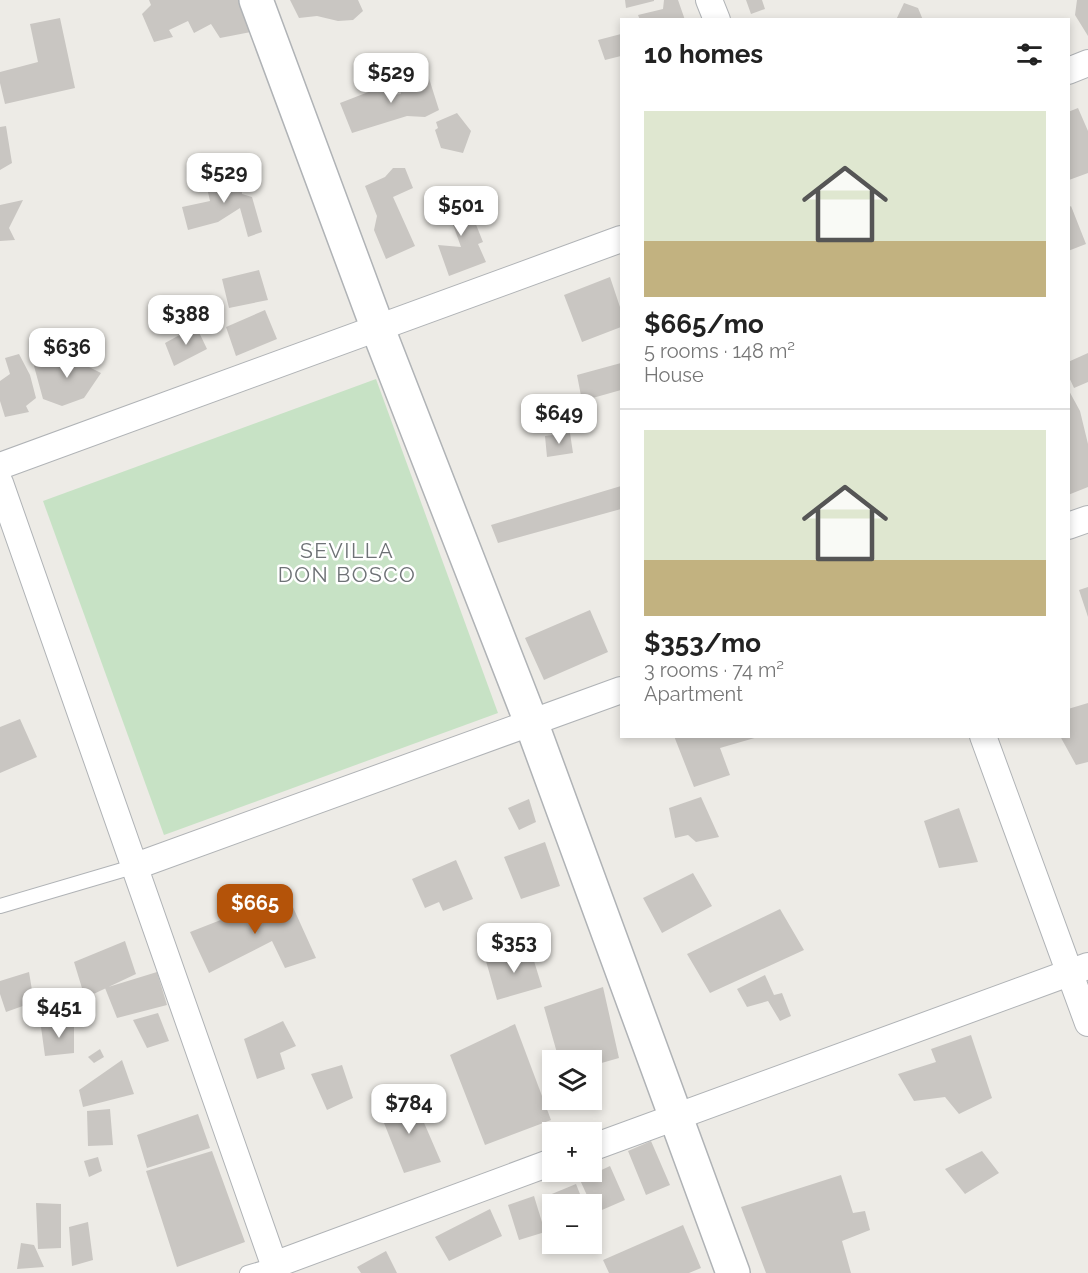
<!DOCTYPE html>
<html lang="en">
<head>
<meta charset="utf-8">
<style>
	body { margin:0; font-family:Raleway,sans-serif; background:#f2f2f2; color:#222; height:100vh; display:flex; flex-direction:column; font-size:22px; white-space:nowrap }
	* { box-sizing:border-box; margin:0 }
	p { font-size:20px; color:#767676 }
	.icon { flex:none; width:33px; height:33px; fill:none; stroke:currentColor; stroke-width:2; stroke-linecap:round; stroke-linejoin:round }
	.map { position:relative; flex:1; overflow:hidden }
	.side { position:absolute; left:620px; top:18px; width:450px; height:720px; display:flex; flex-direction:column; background:#fff; border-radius:0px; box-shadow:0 3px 9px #0003 }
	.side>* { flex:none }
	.fabs { position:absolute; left:542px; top:1050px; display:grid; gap:12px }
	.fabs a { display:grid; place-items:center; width:60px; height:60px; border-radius:0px; background:#fff; box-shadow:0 3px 9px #0003; font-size:30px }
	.price { position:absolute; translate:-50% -51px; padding:0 14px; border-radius:12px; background:#fff; color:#222; font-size:20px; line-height:39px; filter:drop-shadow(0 2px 3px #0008) }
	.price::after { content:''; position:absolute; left:50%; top:36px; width:18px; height:14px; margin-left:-9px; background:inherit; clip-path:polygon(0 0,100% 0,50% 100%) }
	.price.selected { background:#b45309; color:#fff }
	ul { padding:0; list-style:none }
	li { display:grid; align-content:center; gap:12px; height:318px; padding:0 24px }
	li+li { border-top:2px solid #e0e0e0 }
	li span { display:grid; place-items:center; height:186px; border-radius:0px; color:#555 }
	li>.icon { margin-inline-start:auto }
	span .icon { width:108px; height:108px; fill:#fffc; stroke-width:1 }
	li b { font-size:26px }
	h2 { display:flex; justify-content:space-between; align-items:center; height:72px; padding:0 24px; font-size:26px }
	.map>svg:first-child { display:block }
	.green { fill:#c7e2c5 }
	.building { fill:#c9c6c2 }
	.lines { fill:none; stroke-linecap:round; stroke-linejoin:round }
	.service-casing { stroke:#b0b3b6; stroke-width:16 }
	.minor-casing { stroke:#b0b3b6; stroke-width:28 }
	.tertiary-casing { stroke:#b0b3b6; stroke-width:36 }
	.service { stroke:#fff; stroke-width:14 }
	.minor { stroke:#fff; stroke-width:26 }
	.tertiary { stroke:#fff; stroke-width:33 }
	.labels { text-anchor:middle; stroke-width:5; stroke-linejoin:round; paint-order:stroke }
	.quarter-label { font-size:21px; letter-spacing:1.5px; fill:#6e7276; stroke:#fff }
</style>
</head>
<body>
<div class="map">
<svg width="1088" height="1273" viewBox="0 0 1088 1273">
	<rect width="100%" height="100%" fill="#edebe6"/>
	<!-- green -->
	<path class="green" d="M 376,379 L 498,713 L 164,835 L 43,501 Z"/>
	<!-- building -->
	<path class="building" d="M 149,0 L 243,0 L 256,31 L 220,38 L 211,24 L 194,33 L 188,21 L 169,30 L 173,37 L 154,42 L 142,14 L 151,5 Z
		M 290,0 L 358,0 L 363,11 L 353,20 L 338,21 L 317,16 L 299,18 Z
		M 625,0 L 654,0 L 654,1 L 626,8 Z
		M 664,0 L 678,0 L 685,20 L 640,20 L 638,15 L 663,9 Z
		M 746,0 L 762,0 L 765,9 L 751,14 Z
		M 1077,0 L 1088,0 L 1088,36 L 1075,15 Z
		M 904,3 L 918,8 L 923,20 L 896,20 Z
		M 60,18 L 75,88 L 5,104 L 0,83 L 0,72 L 38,62 L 30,24 Z
		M 621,34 L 621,56 L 605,60 L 598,40 Z
		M 427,72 L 439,110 L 425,117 L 407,116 L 352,133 L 340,103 L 384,86 L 390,95 L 401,94 L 399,82 Z
		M 1078,108 L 1088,131 L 1088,173 L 1069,180 L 1068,112 Z
		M 457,113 L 471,131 L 463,153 L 441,148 L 435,130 L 438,128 L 436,122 Z
		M 6,126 L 12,163 L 0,170 L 0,127 Z
		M 393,168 L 405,168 L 413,188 L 393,197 L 415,246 L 386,259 L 374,230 L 377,216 L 365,186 L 385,177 Z
		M 241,170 L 242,194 L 252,197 L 262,232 L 248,237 L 240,208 L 218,222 L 188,230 L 182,207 L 210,201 L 205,179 Z
		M 459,197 L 465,197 L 483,242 L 478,244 L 486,262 L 449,276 L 438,245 L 461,247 L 451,219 L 440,221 L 435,205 Z
		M 23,200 L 9,228 L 15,240 L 0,241 L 0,205 Z
		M 1071,206 L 1086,244 L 1068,251 L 1068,208 Z
		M 259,270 L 268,300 L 229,308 L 222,279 Z
		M 610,277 L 621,310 L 621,327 L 582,342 L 564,295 Z
		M 265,310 L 277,339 L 236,356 L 226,327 Z
		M 196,326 L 207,349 L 174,366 L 165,343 Z
		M 88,348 L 89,367 L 101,373 L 84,398 L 62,406 L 43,399 L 34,366 L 59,362 Z
		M 1088,353 L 1088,382 L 1074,388 L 1068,375 L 1068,362 Z
		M 19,354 L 30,375 L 36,398 L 26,406 L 29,412 L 5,417 L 0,401 L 0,381 L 10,374 L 5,358 Z
		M 621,363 L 621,390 L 582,401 L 577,375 Z
		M 1068,389 L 1080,411 L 1088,444 L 1088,487 L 1068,495 Z
		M 570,433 L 573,453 L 547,457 L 545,436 Z
		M 621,486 L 621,509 L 498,543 L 491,525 Z
		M 1088,587 L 1088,617 L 1079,590 Z
		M 590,610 L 608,652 L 544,680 L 525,638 Z
		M 1088,703 L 1088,762 L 1076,765 L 1060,736 L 1068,736 L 1068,709 Z
		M 20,719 L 37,757 L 0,773 L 0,727 Z
		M 674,736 L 758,736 L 758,737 L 720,748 L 730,775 L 694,787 Z
		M 701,797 L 719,837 L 696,842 L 688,835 L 675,838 L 669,808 Z
		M 529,799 L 536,822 L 519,830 L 508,808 Z
		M 959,808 L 978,862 L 939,868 L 924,821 Z
		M 545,842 L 560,886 L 521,899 L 504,857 Z
		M 456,860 L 473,899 L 443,911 L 439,902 L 425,908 L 412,879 Z
		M 693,873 L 712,906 L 662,933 L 643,898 Z
		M 287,894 L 316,958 L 285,968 L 272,941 L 209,973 L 190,932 Z
		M 780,909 L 804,950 L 710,993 L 687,954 Z
		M 125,941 L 136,974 L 85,998 L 74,962 Z
		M 530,948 L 542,987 L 497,1000 L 486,961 Z
		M 29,972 L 34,1002 L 6,1012 L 0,994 L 0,981 Z
		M 157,972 L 167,1005 L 117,1018 L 105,988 Z
		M 765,975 L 774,995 L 782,993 L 791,1016 L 780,1021 L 768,1001 L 747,1007 L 737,989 Z
		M 603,987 L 619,1058 L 591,1066 L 591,1060 L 559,1060 L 544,1007 Z
		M 158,1013 L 169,1041 L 147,1048 L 133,1020 Z
		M 74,1020 L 74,1053 L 45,1056 L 41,1027 Z
		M 283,1021 L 296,1046 L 280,1053 L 285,1069 L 257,1079 L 244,1039 Z
		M 515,1024 L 551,1120 L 485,1145 L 450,1055 Z
		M 971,1035 L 992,1098 L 959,1114 L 945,1097 L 914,1101 L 898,1074 L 936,1062 L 931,1049 Z
		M 100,1049 L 104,1057 L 94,1063 L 88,1057 Z
		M 122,1060 L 134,1094 L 83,1107 L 79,1090 Z
		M 342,1065 L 353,1098 L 327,1110 L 311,1074 Z
		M 412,1095 L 441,1162 L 404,1173 L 378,1108 Z
		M 110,1109 L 113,1145 L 88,1146 L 87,1111 Z
		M 198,1114 L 210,1148 L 147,1168 L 137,1135 Z
		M 651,1141 L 670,1185 L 646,1195 L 628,1151 Z
		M 212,1151 L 245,1242 L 177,1267 L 146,1171 Z
		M 982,1151 L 999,1173 L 965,1194 L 945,1169 Z
		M 98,1157 L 102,1171 L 89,1177 L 84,1161 Z
		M 610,1166 L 625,1200 L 595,1213 L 580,1180 Z
		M 841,1175 L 853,1213 L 865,1211 L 870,1230 L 842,1241 L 851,1273 L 766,1273 L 741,1207 Z
		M 576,1184 L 584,1204 L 552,1204 L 552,1221 L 542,1198 Z
		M 534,1196 L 545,1232 L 519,1240 L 508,1205 Z
		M 36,1203 L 61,1204 L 61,1248 L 38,1249 Z
		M 490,1209 L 502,1236 L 449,1261 L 435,1237 Z
		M 88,1222 L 93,1260 L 72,1266 L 69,1227 Z
		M 683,1225 L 701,1268 L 689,1273 L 609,1273 L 603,1260 Z
		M 21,1243 L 34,1245 L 44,1267 L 17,1269 Z
		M 386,1251 L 397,1273 L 361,1273 L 357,1267 Z"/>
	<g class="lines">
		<!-- service casing -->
		<g class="service-casing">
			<path id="service" d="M 0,906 L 136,866
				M 247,1273 L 274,1265"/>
		</g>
		<!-- minor casing -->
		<g class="minor-casing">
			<path id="minor" d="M 709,0 L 717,20
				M 1068,71 L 1088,63
				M 0,466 L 621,239
				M 0,483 L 277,1273
				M 1068,526 L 1088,519
				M 983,736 L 1088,1023
				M 136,866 L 621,690
				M 591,1148 L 1088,966
				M 274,1265 L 552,1162"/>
		</g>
		<!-- tertiary casing -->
		<g class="tertiary-casing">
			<path id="tertiary" d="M 256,0 L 378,329 L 531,722 L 733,1273"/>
		</g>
		<!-- service -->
		<use href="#service" class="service"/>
		<!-- minor -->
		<use href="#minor" class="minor"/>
		<!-- tertiary -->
		<use href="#tertiary" class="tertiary"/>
	</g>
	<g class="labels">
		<!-- quarter labels -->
		<g class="quarter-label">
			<text x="347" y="558">SEVILLA<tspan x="347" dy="24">DON BOSCO</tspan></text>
		</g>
	</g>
</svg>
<div class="fabs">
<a><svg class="icon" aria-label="layers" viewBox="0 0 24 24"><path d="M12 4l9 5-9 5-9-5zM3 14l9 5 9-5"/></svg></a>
<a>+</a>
<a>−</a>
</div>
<b class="price" style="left:391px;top:104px">$529</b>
<b class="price" style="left:224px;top:204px">$529</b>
<b class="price" style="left:461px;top:237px">$501</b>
<b class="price" style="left:186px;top:346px">$388</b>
<b class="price" style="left:67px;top:379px">$636</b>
<b class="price" style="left:559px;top:445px">$649</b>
<b class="price selected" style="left:255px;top:935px">$665</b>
<b class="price" style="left:514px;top:974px">$353</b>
<b class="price" style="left:59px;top:1039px">$451</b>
<b class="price" style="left:409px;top:1135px">$784</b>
<section class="side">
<h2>10 homes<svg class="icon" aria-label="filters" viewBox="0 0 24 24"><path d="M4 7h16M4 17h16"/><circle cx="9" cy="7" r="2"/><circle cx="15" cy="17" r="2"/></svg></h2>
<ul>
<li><span style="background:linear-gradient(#dfe7d0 70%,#c2b280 0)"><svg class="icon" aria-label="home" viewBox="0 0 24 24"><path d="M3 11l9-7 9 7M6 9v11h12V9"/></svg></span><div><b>$665/mo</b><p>5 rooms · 148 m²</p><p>House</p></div></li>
<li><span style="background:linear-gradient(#dfe7d0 70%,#c2b280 0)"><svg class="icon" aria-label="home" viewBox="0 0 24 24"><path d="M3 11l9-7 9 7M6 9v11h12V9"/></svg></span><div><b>$353/mo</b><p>3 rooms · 74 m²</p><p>Apartment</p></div></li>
</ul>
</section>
</div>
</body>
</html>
